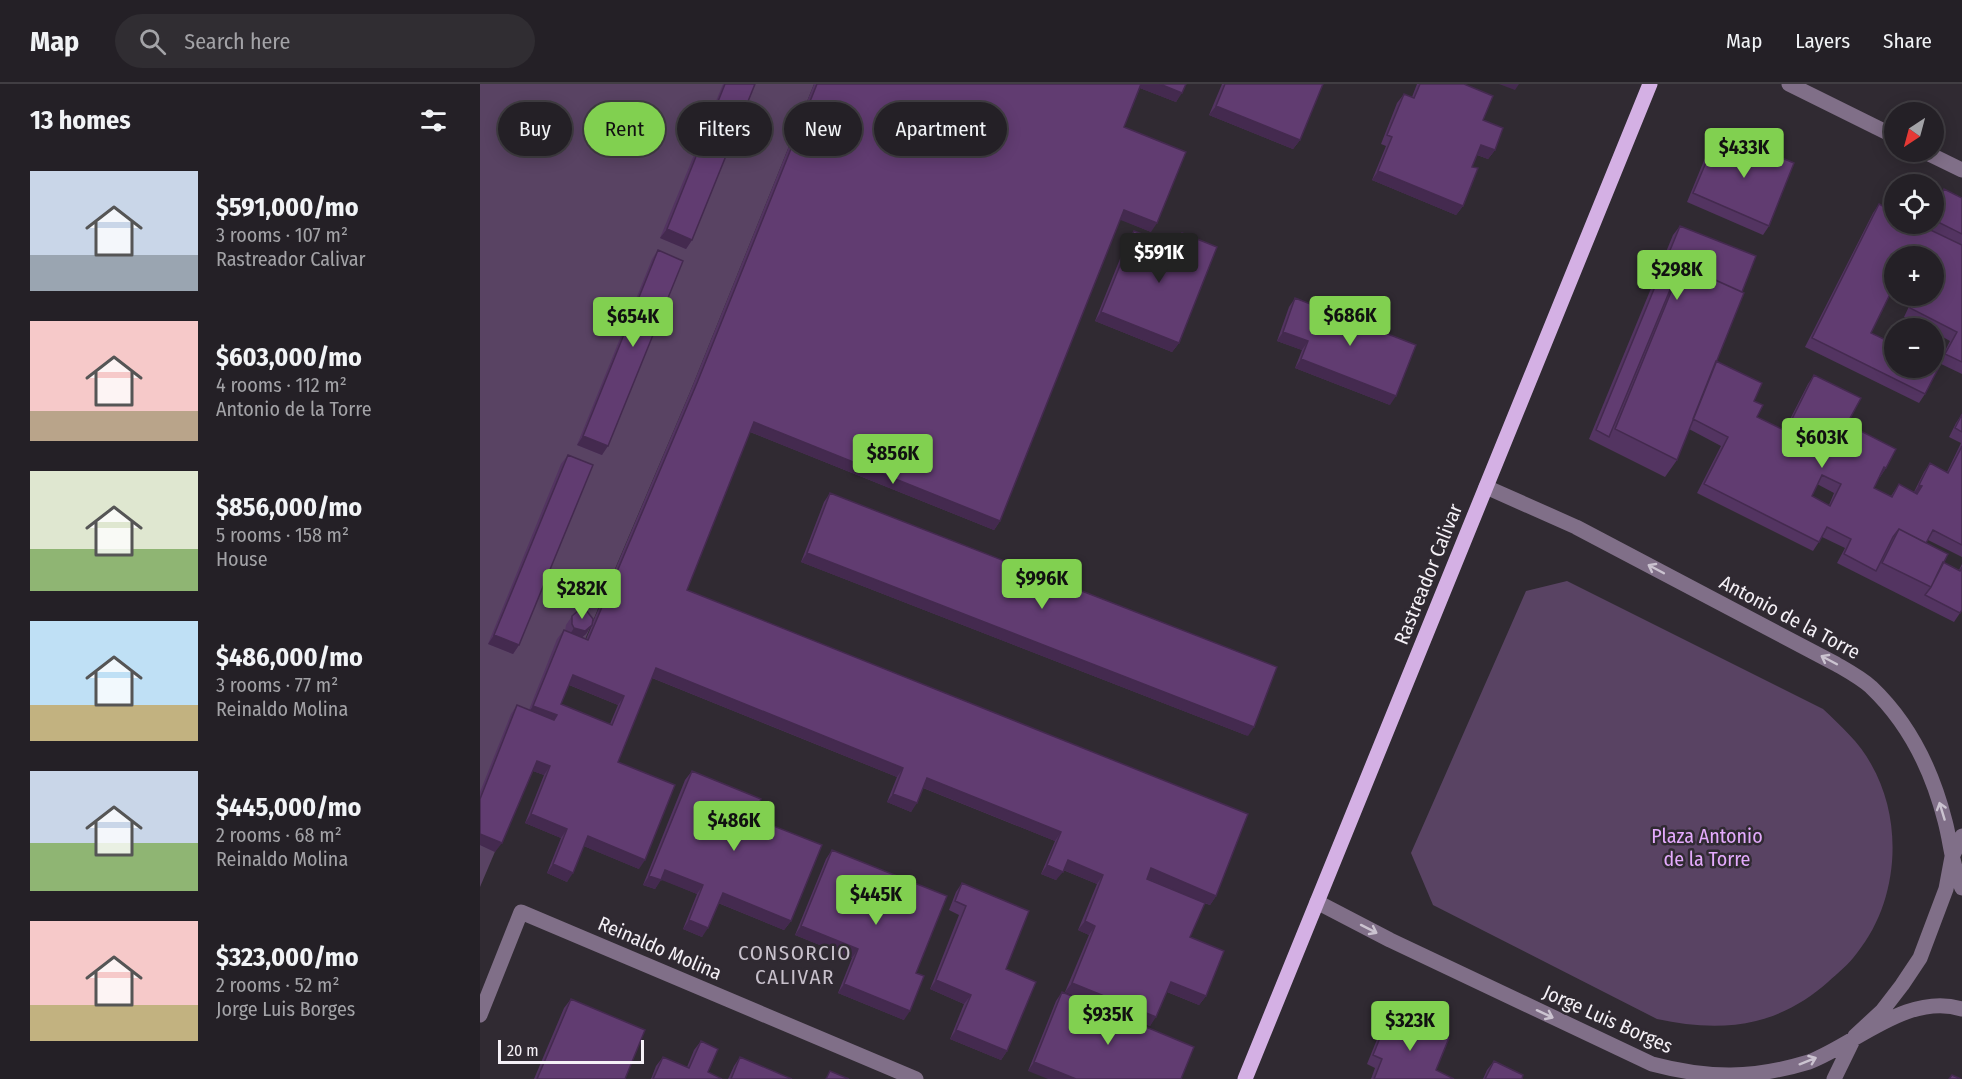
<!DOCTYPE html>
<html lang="en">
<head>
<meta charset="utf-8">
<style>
	body { margin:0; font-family:"Fira Sans Condensed",sans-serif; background:#302d32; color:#f1f3f6; height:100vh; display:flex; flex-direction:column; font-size:22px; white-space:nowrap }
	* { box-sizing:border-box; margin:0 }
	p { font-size:20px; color:#a3a3a7 }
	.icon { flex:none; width:33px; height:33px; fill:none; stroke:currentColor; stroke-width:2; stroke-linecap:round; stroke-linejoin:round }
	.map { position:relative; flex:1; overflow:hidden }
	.details { display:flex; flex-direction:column; background:#242026; width:480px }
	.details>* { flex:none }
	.top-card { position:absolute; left:18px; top:18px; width:570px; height:54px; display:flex; gap:12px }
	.needle { width:39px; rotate:216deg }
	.tools { position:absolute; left:1404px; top:18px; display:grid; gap:12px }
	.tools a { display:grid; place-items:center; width:60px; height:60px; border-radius:50%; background:#242026; box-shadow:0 3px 15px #0003,0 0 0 2px #413e43; font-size:30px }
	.scale { position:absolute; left:18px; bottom:15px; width:146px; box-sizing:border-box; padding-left:6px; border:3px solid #f4f0f6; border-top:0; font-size:16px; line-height:21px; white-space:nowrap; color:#f4f0f6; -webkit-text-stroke:4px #302a32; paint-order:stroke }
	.price { position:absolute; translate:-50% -51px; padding:0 14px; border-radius:6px; background:#81d050; color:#111; font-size:20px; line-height:39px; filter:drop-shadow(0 2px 3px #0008) }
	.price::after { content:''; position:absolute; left:50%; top:36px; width:18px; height:14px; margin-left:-9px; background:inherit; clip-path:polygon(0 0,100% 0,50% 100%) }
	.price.selected { background:#222; color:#fff }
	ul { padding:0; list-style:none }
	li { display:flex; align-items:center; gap:18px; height:150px; padding:0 30px }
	li span { display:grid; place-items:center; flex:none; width:168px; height:120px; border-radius:0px; color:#555 }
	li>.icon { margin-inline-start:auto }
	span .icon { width:72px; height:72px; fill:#fffc; stroke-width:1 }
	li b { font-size:26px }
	h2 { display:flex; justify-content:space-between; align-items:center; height:72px; padding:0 30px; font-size:26px }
	.chip { padding:0 21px; border-radius:27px; background:#242026; box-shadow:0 3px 15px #0003,0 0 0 2px #413e43; font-size:21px; line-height:54px }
	.chip.selected { background:#81d050; color:#111 }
	header { display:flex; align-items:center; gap:36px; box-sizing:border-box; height:84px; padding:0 30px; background:#242026; border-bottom:2px solid #413e43 }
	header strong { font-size:28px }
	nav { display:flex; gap:33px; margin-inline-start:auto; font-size:21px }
	.search { width:420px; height:54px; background:#302d32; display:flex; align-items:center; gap:15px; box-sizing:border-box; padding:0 21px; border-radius:33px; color:#a3a3a7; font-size:22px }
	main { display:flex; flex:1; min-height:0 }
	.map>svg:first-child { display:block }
	.green { fill:#594363 }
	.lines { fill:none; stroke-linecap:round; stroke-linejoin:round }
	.minor { stroke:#806f88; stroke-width:15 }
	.major { stroke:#d4b0e4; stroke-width:15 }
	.wall { fill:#533461; fill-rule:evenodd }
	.shaded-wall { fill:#442a4f }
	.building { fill:#613c71; stroke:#442a4f; stroke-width:1.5; fill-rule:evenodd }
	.oneway { stroke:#cbc3d0 }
	.labels { text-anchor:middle; stroke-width:5; stroke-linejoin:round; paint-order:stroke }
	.street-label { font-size:20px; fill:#f4f0f6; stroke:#302a32 }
	.park-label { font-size:20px; fill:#e4abfd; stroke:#302a32 }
	.neighbourhood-label { font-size:21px; letter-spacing:1.5px; fill:#c8c1cc; stroke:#302a32 }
</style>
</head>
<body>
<header>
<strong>Map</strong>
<div class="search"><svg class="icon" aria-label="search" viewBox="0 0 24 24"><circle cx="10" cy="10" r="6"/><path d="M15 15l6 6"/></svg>Search here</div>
<nav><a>Map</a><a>Layers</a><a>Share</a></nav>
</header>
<main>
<section class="details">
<h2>13 homes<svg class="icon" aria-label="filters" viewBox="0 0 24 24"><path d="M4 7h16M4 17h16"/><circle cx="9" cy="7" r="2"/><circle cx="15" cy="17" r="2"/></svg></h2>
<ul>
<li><span style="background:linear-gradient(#c9d6e8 70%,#9aa5b1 0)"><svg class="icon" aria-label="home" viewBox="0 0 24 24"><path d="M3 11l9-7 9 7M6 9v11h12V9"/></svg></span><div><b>$591,000/mo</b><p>3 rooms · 107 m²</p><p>Rastreador Calivar</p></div></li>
<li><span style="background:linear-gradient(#f6c9c9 75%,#b9a48a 0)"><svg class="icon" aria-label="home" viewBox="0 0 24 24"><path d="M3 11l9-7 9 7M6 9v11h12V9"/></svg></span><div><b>$603,000/mo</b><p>4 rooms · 112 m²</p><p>Antonio de la Torre</p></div></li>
<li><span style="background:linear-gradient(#dfe7d0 65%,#8fb573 0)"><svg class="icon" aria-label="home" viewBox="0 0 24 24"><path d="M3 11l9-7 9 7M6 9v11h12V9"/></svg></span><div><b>$856,000/mo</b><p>5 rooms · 158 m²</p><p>House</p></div></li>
<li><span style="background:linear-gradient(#bfe0f5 70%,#c2b280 0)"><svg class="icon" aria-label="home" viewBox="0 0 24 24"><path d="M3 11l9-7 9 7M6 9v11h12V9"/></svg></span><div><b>$486,000/mo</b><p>3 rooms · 77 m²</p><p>Reinaldo Molina</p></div></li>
<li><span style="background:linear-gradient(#c9d6e8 60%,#8fb573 0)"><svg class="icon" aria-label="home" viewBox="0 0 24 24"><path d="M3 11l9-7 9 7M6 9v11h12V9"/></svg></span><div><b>$445,000/mo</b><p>2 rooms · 68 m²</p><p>Reinaldo Molina</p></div></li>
<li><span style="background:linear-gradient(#f6c9c9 70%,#c2b280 0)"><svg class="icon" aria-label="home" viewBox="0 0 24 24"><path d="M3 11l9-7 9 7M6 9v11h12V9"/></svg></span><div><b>$323,000/mo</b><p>2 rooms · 52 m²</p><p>Jorge Luis Borges</p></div></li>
</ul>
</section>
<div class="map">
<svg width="1482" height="995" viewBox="0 0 1482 995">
	<rect width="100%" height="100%" fill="#302a32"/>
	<!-- green -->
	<path class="green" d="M 0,0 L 334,0 L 210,308 L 0,803 Z
		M 1087,497 L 1343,625 C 1360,641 1380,659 1391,680 C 1424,737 1419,817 1377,869 C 1369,880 1358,889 1348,898 C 1328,916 1302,931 1276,937 C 1243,945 1210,942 1177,935 L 953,821 L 931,769 L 1046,507 Z"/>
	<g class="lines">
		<!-- minor -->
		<path class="minor" d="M 1309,0 L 1414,52
			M 1445,68 L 1482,86
			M 1006,403 L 1096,443 L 1356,580 C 1368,587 1381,594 1391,603 C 1429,639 1452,686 1465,737 C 1471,759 1472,783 1482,804
			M 837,818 L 910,856 L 1172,980 C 1229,995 1273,995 1329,978 C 1376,960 1428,908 1482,925
			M 0,931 L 41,828 L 436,995
			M 1354,995 L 1375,952 L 1402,927 L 1422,901 L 1440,874 L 1466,805 L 1472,773 L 1482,752"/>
		<!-- major -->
		<path class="major" d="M 765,995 L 1170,0"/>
	</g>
	<!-- wall -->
	<path class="wall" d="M 243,0 L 275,0 L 212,156 L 206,165 L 180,154 Z
		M 334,0 L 706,0 L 696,18 L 660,4 L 644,43 L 671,148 L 640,135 L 520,437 L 514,446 L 270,348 L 207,506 L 736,812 L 730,821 L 724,819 L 710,853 L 726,912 L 719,921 L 687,908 L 670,942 L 585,908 L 609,851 L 598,846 L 617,800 L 583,786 L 576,796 L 561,790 L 575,757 L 443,704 L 431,728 L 407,718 L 417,693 L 172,594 L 138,678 L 159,785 L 104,762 L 87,798 L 67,789 L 81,754 L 45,739 L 64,691 L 53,687 L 15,768 L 0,761 L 0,708 L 31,630 L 37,621 L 49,626 L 77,555 L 84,546 L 85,547 L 86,541 L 92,532 L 112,540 L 210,308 ZM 112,541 L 106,555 L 102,553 L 106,550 ZM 89,601 L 138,621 L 130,640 L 81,620 Z
		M 742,0 L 843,0 L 820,56 L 813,65 L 729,31 Z
		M 937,0 L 984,0 L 1003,36 L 1015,66 L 1008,75 L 997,71 L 992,83 L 983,122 L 976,131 L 892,96 L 906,62 L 901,60 L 917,19 L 924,10 L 932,13 Z
		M 1239,48 L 1289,142 L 1283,151 L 1207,118 L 1232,57 Z
		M 1464,105 L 1482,114 L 1482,290 L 1459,279 L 1470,257 L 1454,248 L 1454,244 L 1447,244 L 1424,233 L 1434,212 L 1454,212 L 1454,172 L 1414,172 L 1391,249 L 1445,310 L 1439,319 L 1325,263 L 1393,129 L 1399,120 L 1443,142 L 1444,140 L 1454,140 L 1454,121 Z
		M 1200,142 L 1262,208 L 1236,277 L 1274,317 L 1277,333 L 1304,347 L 1328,300 L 1334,291 L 1367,340 L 1406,384 L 1400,393 L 1399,393 L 1394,404 L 1411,412 L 1419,400 L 1434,408 L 1444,388 L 1450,379 L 1467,388 L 1481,359 L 1469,353 L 1476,339 L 1482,330 L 1482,473 L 1448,456 L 1446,459 L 1463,478 L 1479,486 L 1482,480 L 1482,526 L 1474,538 L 1357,479 L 1365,464 L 1342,453 L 1333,467 L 1217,409 L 1241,362 L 1209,345 L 1197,376 L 1185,393 L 1109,355 L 1193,151 ZM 1337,400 L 1354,409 L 1349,421 L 1332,412 Z
		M 654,147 L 694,162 L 695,158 L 702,149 L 699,259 L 692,268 L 615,237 L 648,155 Z
		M 178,166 L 122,371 L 97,361 L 172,175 Z
		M 815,214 L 910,321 L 815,284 L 822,266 L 797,257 L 809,223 Z
		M 88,371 L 39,561 L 33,570 L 8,560 L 81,380 Z
		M 350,409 L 768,652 L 321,478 L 344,418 Z
		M 212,687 L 273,734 L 311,837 L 304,846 L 238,819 L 222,853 L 203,845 L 217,810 L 181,795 L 175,805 L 163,801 L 205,696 Z
		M 352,766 L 436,889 L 424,936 L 358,909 L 372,874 L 315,851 L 346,775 Z
		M 482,799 L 526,885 L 527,967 L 521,976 L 470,955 L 484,920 L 450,905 L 479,831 L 469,826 L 476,808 Z
		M 582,908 L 714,963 L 548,987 L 576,917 Z
		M 91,915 L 145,995 L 54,995 L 84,924 Z
		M 924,932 L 956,986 L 974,995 L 891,995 L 895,984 L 887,980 L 900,948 L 906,939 L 916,944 Z
		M 221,957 L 228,988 L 242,995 L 171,995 L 176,982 L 183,973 L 207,983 L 214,966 Z
		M 260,973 L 312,995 L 248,995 L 254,982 Z
		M 1014,977 L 1042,995 L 1003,995 L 1007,986 Z"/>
	<!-- shaded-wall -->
	<path class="shaded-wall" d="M 659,0 L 680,0 L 702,9 L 696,18 L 657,3 Z
		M 1019,0 L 1039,0 L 1035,6 Z
		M 736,22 L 820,56 L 813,65 L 729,31 Z
		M 1001,61 L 1015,66 L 1008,75 L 995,70 Z
		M 898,87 L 983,122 L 976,131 L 892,96 Z
		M 644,126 L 677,139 L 671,148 L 638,135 Z
		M 187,145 L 212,156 L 206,165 L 180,154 Z
		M 621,228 L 699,259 L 692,268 L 615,237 Z
		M 803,248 L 828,257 L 822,266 L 797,257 Z
		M 821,275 L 916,312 L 910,321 L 815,284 Z
		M 274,338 L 520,437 L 514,446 L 268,347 Z
		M 103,352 L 128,362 L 122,371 L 97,361 Z
		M 1404,383 L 1406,384 L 1400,393 L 1397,392 Z
		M 1439,401 L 1442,402 L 1435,411 L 1433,410 Z
		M 327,469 L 774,643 L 768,652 L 321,478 Z
		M 112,541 L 106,550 L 99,556 L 88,553 L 94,544 Z
		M 14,551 L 39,561 L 33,570 L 8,560 Z
		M 176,584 L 423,684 L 417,693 L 170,593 Z
		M 93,591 L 144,612 L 138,621 L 87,600 Z
		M 53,622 L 77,631 L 70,640 L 47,631 Z
		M 57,677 L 70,682 L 64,691 L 50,686 Z
		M 447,694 L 581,748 L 575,757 L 441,703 Z
		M 413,710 L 437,719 L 431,728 L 407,718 Z
		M 51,730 L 87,745 L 81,754 L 45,739 Z
		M 0,750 L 22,759 L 15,768 L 0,761 Z
		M 108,752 L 165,776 L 159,785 L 101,761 Z
		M 588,776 L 623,791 L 617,800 L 581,785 Z
		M 73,780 L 93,789 L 87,798 L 67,789 Z
		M 567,781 L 583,788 L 576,796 L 561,790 Z
		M 671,784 L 736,812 L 730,821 L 664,793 Z
		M 185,786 L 223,801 L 217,810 L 179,795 Z
		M 169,792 L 181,796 L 175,805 L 163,801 Z
		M 243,809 L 311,837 L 304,846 L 236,818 Z
		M 209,836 L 228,844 L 222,853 L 203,845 Z
		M 605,837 L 615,842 L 609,851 L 598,846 Z
		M 321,842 L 378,865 L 372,874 L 315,851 Z
		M 456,896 L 491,911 L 484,920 L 450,905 Z
		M 691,898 L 726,912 L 719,921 L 685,907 Z
		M 592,899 L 676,933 L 670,942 L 585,908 Z
		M 364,900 L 430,927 L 424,936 L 358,909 Z
		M 476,946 L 527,967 L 521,976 L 470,955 Z
		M 554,978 L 596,995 L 568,995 L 548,987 Z"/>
	<!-- building -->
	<path class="building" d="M 245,0 L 275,0 L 212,156 L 187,145 Z
		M 337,0 L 661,0 L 644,43 L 706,68 L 677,139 L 644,126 L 520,437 L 274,338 L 207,506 L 768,730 L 736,812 L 671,784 L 667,795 L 725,819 L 710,853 L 744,867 L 726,912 L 691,898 L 676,933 L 592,899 L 615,842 L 605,837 L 623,791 L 588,776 L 583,788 L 567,781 L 581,748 L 447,694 L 437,719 L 413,710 L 423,684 L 176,584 L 138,678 L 195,701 L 165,776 L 108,752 L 93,789 L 73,780 L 87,745 L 51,730 L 70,682 L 57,677 L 22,759 L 0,750 L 0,715 L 37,621 L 74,636 L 77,631 L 53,622 L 84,546 L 108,556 L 217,299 ZM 93,591 L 144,612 L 132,641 L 81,620 Z
		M 680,0 L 706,0 L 702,9 Z
		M 745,0 L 843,0 L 820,56 L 736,22 Z
		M 940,0 L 984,0 L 1013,12 L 1003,36 L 1023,44 L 1015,66 L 1001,61 L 992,83 L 998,84 L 983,122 L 898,87 L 912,53 L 907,51 L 924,10 L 934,14 Z
		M 1239,48 L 1314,79 L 1289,142 L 1213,109 Z
		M 1464,105 L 1482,114 L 1482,150 L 1454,136 L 1454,127 Z
		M 1399,120 L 1414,128 L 1414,140 L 1438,140 L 1482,161 L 1482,278 L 1465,270 L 1477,248 L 1430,224 L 1436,212 L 1454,212 L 1454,172 L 1414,172 L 1414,202 L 1391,249 L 1414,260 L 1414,284 L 1454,284 L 1454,280 L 1459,283 L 1445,310 L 1332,254 Z
		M 1200,142 L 1276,172 L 1262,208 L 1202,181 L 1197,189 L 1129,353 L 1116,346 Z
		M 654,147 L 696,163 L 702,149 L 737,163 L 699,259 L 621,228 Z
		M 178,166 L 203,177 L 128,362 L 103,352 Z
		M 1202,181 L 1264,209 L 1197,376 L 1135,345 Z
		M 815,214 L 936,261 L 916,312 L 821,275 L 828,257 L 803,248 Z
		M 1236,277 L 1282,299 L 1274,317 L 1283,321 L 1277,333 L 1306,347 L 1334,291 L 1381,314 L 1367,340 L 1416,365 L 1406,384 L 1404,383 L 1394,404 L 1412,413 L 1419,400 L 1437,410 L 1442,402 L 1439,401 L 1450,379 L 1468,389 L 1482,362 L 1482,461 L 1453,446 L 1446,459 L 1419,445 L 1413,453 L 1396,487 L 1364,470 L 1371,455 L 1347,443 L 1339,458 L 1224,400 L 1248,353 L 1213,335 ZM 1342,391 L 1361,400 L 1350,422 L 1332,412 Z
		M 1482,330 L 1482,348 L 1475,344 Z
		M 88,371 L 113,381 L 39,561 L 14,551 Z
		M 350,409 L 797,583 L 774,643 L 327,469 Z
		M 1419,445 L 1468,470 L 1451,503 L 1402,479 Z
		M 1463,478 L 1480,487 L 1482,483 L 1482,526 L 1480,529 L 1445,511 L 1451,503 Z
		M 99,526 L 106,526 L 113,535 L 112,541 L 105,547 L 94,544 L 92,540 L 92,532 Z
		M 212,687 L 281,715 L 273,734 L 342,761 L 311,837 L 243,809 L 228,844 L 209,836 L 223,801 L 185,786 L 181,796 L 169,792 Z
		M 352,766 L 467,812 L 436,889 L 444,892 L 430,927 L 364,900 L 378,865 L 321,842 Z
		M 482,799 L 549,827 L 526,885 L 556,898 L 527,967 L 476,946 L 491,911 L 456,896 L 486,822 L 475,817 Z
		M 582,908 L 714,963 L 701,995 L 596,995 L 554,978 Z
		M 91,915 L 165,946 L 145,995 L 57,995 Z
		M 924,932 L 969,954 L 956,986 L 974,995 L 894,995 L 902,975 L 893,971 L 906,939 L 918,945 Z
		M 221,957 L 238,965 L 228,988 L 242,995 L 173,995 L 183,973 L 209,984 Z
		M 260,973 L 312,995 L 251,995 Z
		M 1014,977 L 1043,991 L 1042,995 L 1005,995 Z
		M 350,987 L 369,995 L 346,995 Z
		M 1472,991 L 1481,995 L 1469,995 Z"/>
	<!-- one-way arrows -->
	<defs><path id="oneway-shaft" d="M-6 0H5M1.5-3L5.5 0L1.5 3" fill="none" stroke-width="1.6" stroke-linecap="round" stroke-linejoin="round" transform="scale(1.5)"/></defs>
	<g class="oneway">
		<use href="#oneway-shaft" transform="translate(1176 485) rotate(-152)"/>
		<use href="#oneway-shaft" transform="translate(1349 576) rotate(-152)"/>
		<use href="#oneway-shaft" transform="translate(1462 727) rotate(-107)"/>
		<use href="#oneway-shaft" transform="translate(889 845) rotate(27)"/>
		<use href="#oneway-shaft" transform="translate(1065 930) rotate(25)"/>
		<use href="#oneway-shaft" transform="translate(1328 977) rotate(-22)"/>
	</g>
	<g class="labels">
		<!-- street labels -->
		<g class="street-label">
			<text transform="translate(948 490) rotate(-68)" y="7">Rastreador Calivar</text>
			<text transform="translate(1310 533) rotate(28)" y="7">Antonio de la Torre</text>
			<text transform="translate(180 864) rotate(23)" y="7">Reinaldo Molina</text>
			<text transform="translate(1128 935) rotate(24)" y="7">Jorge Luis Borges</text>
		</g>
		<!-- park labels -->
		<g class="park-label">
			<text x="1227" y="759">Plaza Antonio<tspan x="1227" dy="23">de la Torre</tspan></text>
		</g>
		<!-- neighbourhood labels -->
		<g class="neighbourhood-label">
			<text x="315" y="876">CONSORCIO<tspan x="315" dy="24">CALIVAR</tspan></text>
		</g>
	</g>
</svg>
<div class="tools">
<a><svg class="needle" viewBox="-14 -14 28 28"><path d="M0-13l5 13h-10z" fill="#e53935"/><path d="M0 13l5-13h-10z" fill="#a3a3a7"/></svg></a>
<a><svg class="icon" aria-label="locate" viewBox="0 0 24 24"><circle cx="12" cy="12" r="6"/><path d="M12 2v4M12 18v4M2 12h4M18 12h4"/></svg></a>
<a>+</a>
<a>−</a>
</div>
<div class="scale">20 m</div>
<b class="price" style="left:1264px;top:95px">$433K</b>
<b class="price selected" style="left:679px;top:200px">$591K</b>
<b class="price" style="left:1197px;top:217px">$298K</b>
<b class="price" style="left:870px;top:263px">$686K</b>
<b class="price" style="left:153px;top:264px">$654K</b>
<b class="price" style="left:1342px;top:385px">$603K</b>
<b class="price" style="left:413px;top:401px">$856K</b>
<b class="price" style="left:562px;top:526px">$996K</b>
<b class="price" style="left:102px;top:536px">$282K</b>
<b class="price" style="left:254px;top:768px">$486K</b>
<b class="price" style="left:396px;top:842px">$445K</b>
<b class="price" style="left:628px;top:962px">$935K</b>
<b class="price" style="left:930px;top:968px">$323K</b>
<div class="top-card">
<a class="chip">Buy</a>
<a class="chip selected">Rent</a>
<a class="chip">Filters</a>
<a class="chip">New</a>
<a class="chip">Apartment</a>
</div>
</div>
</main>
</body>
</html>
